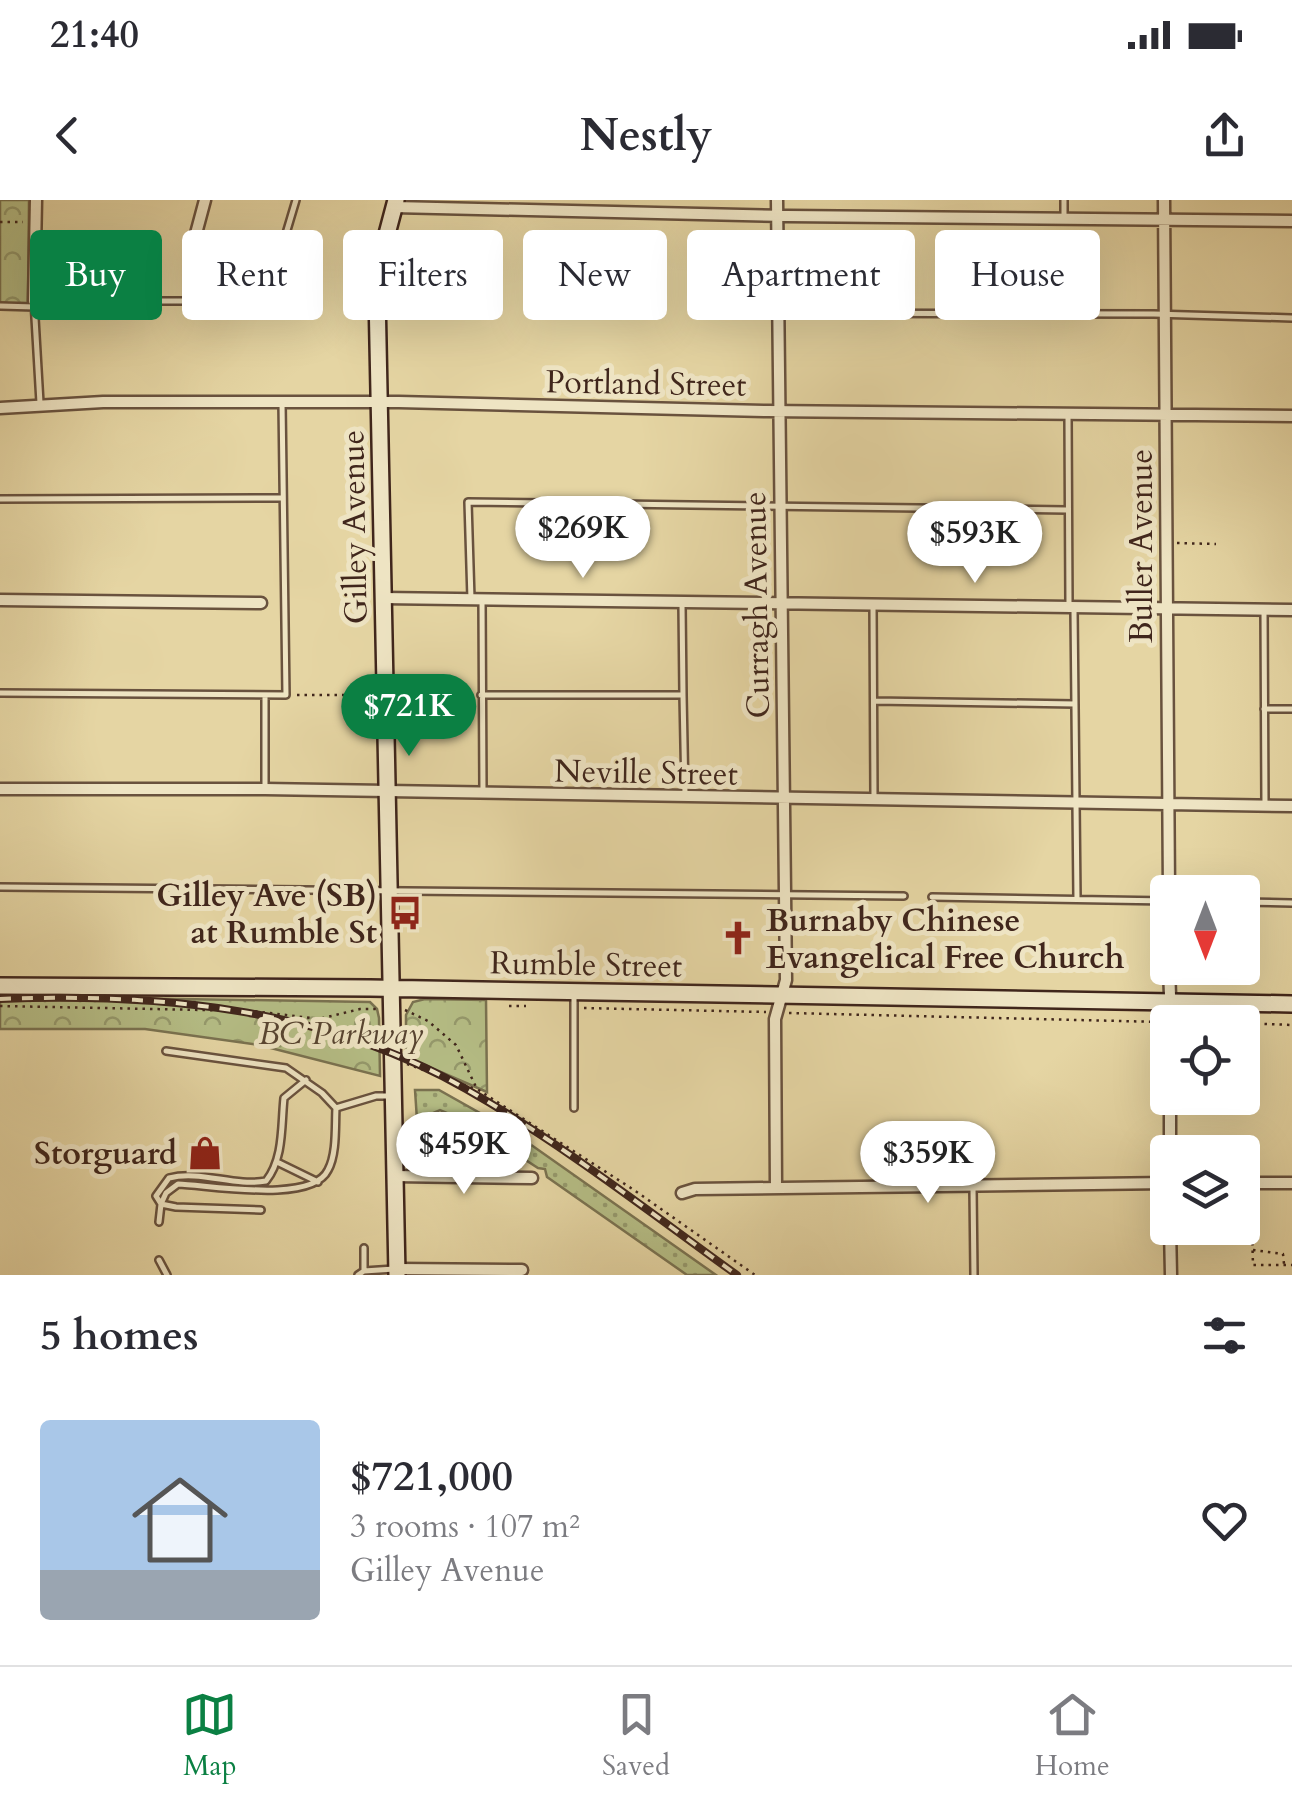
<!DOCTYPE html>
<html lang="en">
<head>
<meta charset="utf-8">
<style>
	body { margin:0; font-family:Cardo,serif; background:#f7f7f7; color:#2b2b33; height:100vh; display:flex; flex-direction:column; font-size:38px; white-space:nowrap }
	* { box-sizing:border-box; margin:0 }
	p { font-size:32px; color:#7c7c81 }
	.icon { flex:none; width:55px; height:55px; fill:none; stroke:currentColor; stroke-width:2; stroke-linecap:round; stroke-linejoin:round }
	.map { position:relative; height:1075px; overflow:hidden }
	.panel { display:flex; flex-direction:column; background:#fff; flex:1 }
	.panel>* { flex:none }
	.hud { position:absolute; left:30px; top:30px; width:1232px; height:90px; display:flex; gap:20px }
	.needle { width:65px; rotate:180deg }
	.buttons { position:absolute; left:1150px; top:675px; display:grid; gap:20px }
	.buttons a { display:grid; place-items:center; width:110px; height:110px; border-radius:10px; background:#fff; box-shadow:0 10px 40px #0002; font-size:50px }
	.price { position:absolute; translate:-50% -85px; padding:0 22px; border-radius:35px; background:#fff; color:#222; font-size:32px; line-height:65px; filter:drop-shadow(0 2px 5px #0008) }
	.price::after { content:''; position:absolute; left:50%; top:60px; width:30px; height:22px; margin-left:-15px; background:inherit; clip-path:polygon(0 0,100% 0,50% 100%) }
	.price.current { background:#0b8043; color:#fff }
	ul { padding:0; list-style:none }
	li { display:flex; align-items:center; gap:30px; height:250px; padding:0 40px }
	li+li { border-top:2px solid #e1e1e2 }
	li span { display:grid; place-items:center; flex:none; width:280px; height:200px; border-radius:10px; color:#555 }
	li>.icon { margin-inline-start:auto }
	span .icon { width:120px; height:120px; fill:#fffc; stroke-width:1 }
	li b { font-size:42px }
	h2 { display:flex; justify-content:space-between; align-items:center; height:120px; padding:0 40px; font-size:42px }
	.pill { padding:0 35px; border-radius:10px; background:#fff; box-shadow:0 10px 40px #0002; font-size:35px; line-height:90px }
	.pill.current { background:#0b8043; color:#fff }
	.status { display:flex; justify-content:space-between; align-items:center; height:70px; padding:0 50px; background:#fff; direction:ltr }
	.status svg { height:28px; fill:currentColor }
	header { display:flex; justify-content:space-between; align-items:center; height:130px; padding:0 40px; background:#fff; font-size:45px; font-weight:800 }
	.tab-bar { display:flex; justify-content:space-around; align-items:center; height:140px; border-top:2px solid #e1e1e2; background:#fff; font-size:28px; color:#7c7c81 }
	.tab-bar a { display:grid; justify-items:center; gap:5px }
	.tab-bar .current { color:#0b8043 }
	.map>svg:first-child { display:block }
	.grass { fill:url(#grass-dots); stroke:#7a7250; stroke-width:2.5 }
	.park { fill:url(#park-crowns); stroke:#7a7250; stroke-width:2.5 }
	.lines { fill:none; stroke-linecap:round; stroke-linejoin:round }
	.lane-casing { stroke:#69523e; stroke-width:10 }
	.street-casing { stroke:#69523e; stroke-width:15 }
	.secondary-casing { stroke:#40261c; stroke-width:20 }
	.path { stroke:#40261c; stroke-width:2.5; stroke-dasharray:2.5 5; stroke-linecap:butt }
	.lane { stroke:#eee4c3; stroke-width:5 }
	.street { stroke:#eee4c3; stroke-width:10 }
	.secondary { stroke:#eee4c3; stroke-width:15 }
	.rail-casing { stroke:#40261c; stroke-width:8 }
	.rail { stroke:#eee4c3; stroke-width:4; stroke-dasharray:11; stroke-linecap:butt }
	.labels { text-anchor:middle; stroke-width:10; stroke-linejoin:round; paint-order:stroke }
	.street-label { font-size:32px; fill:#40261c; stroke:#eee4c3 }
	.poi-label { font-size:32px; font-weight:bold; fill:#40261c; stroke:#eee4c3; text-anchor:end }
	.park-label { font-size:32px; font-style:italic; fill:#574431; stroke:#eee4c3 }
</style>
</head>
<body>
<div class="status"><b>21:40</b><svg viewBox="0 0 49 12"><path d="M0 12V9h3v3zM5 12V6h3v6zM10 12V3h3v9zM15 12V0h3v12zM26 1h20v11H26zM47 4h2v5h-2z"/></svg></div>
<header><svg class="icon" aria-label="back" viewBox="0 0 24 24"><path d="M15 5l-7 7 7 7"/></svg>Nestly<svg class="icon" aria-label="share" viewBox="0 0 24 24"><path d="M12 15V3M7 8l5-5 5 5M5 13v7h14v-7"/></svg></header>
<div class="map">
<svg width="1292" height="1075" viewBox="0 0 1292 1075">
	<defs>
		<pattern id="grass-dots" width="8" height="8" patternUnits="userSpaceOnUse" patternTransform="scale(2.5)"><rect width="8" height="8" fill="#b5bd85"/><path d="M2 2h.1M6 6h.1" fill="none" stroke="#95996c" stroke-width="1.8" stroke-linecap="round"/></pattern>
		<pattern id="park-crowns" width="20" height="18" patternUnits="userSpaceOnUse" patternTransform="scale(2.5)"><rect width="20" height="18" fill="#b5bd85"/><path d="M2 6a3 3 0 1 1 6 0M12 15a3 3 0 1 1 6 0" fill="none" stroke="#95996c"/></pattern>
	</defs>
	<rect width="100%" height="100%" fill="#e5d5a3"/>
	<filter id="stains"><feTurbulence type="fractalNoise" baseFrequency=".002" numOctaves="4"/><feColorMatrix values="0 0 0 0 .2 0 0 0 0 .09 0 0 0 0 .02 0 0 0 .5 -.17"/></filter>
	<radialGradient id="worn" r=".72"><stop offset=".6" stop-color="#630" stop-opacity="0"/><stop offset="1" stop-color="#630" stop-opacity=".3"/></radialGradient>
	<!-- grass -->
	<path class="grass" d="M 415,890 L 439,890 L 510,930 L 716,1075 L 687,1075 L 547,977 L 545,969 L 538,968 L 464,920 L 440,910 L 417,920 Z"/>
	<!-- park -->
	<path class="park" d="M 0,0 L 29,0 L 28,106 L 0,106 Z
		M 0,796 L 370,802 L 377,809 L 379,818 L 380,876 L 259,845 L 145,829 L 0,829 Z
		M 425,799 L 486,800 L 487,892 L 406,857 L 406,815 L 413,802 Z"/>
	<g class="lines">
		<!-- lane casing -->
		<g class="lane-casing">
			<path id="lane" d="M 1064,17 L 1064,0
				M 0,106 L 35,107
				M 780,113 L 1154,114 L 1292,118
				M 40,203 L 34,101 L 278,101 L 279,57 L 296,0
				M 1068,216 L 1069,405
				M 0,299 L 283,298
				M 471,399 L 468,302 L 1067,310
				M 482,400 L 483,591
				M 873,405 L 874,597
				M 1074,410 L 1077,699
				M 1264,410 L 1265,605
				M 0,493 L 286,495 L 282,203
				M 481,495 L 683,495 L 682,405
				M 683,495 L 685,594
				M 874,501 L 1075,504
				M 1264,509 L 1292,509
				M 265,587 L 265,495
				M 0,687 L 904,696
				M 932,697 L 1168,701
				M 1242,702 L 1292,703
				M 574,794 L 574,908
				M 336,908 L 376,896 L 391,896
				M 277,962 L 318,982
				M 973,988 L 974,1075
				M 161,1004 L 166,993 L 178,984 C 210,985 312,1004 328,970 C 337,954 335,926 336,908 L 322,893 L 286,868 L 166,851
				M 161,1004 L 176,1007 L 261,1010
				M 159,1022 L 161,1004 L 156,996 L 169,978 C 201,970 234,987 266,981 C 284,958 281,926 284,898 L 306,880
				M 364,1048 L 364,1071
				M 159,1060 L 167,1075
				M 358,1075 L 364,1071 L 394,1069"/>
		</g>
		<!-- street casing -->
		<g class="street-casing">
			<path id="street" d="M 1164,0 L 1169,692
				M 394,7 L 788,16 L 1292,21
				M 190,56 L 205,0
				M 34,101 L 36,0
				M 0,208 L 103,202 L 399,202 L 767,211 L 1292,216
				M 383,398 L 1292,410
				M 0,400 L 261,403
				M 0,589 L 265,589 L 1292,606
				M 1169,768 L 1171,822
				M 1170,952 L 1170,898
				M 395,976 L 532,978
				M 1242,983 L 1292,983
				M 776,988 L 775,819 L 786,780 L 777,0
				M 682,993 L 695,989 L 1168,983
				M 1170,1028 L 1171,1075
				M 397,1069 L 522,1070"/>
		</g>
		<!-- secondary casing -->
		<g class="secondary-casing">
			<path id="secondary" d="M 396,0 L 379,64 L 377,94 L 397,1075
				M 0,786 L 370,788 L 1292,804"/>
		</g>
		<!-- path -->
		<path class="path" d="M 0,22 L 23,22
			M 1177,343 L 1216,344
			M 297,495 L 369,495
			M 0,806 L 253,811 L 319,819 L 360,809 L 377,809
			M 509,806 L 526,806
			M 584,808 L 766,812
			M 405,810 L 428,821 L 456,845 L 477,889 L 634,990 L 755,1075
			M 789,813 L 1161,822
			M 1184,822 L 1223,822
			M 1242,823 L 1292,825
			M 407,864 L 475,889
			M 410,934 C 431,933 464,928 483,936 C 494,940 506,951 516,958 L 517,966
			M 1251,998 L 1253,1065 L 1292,1065
			M 1253,1050 L 1283,1054 L 1284,1064"/>
		<!-- lane -->
		<use href="#lane" class="lane"/>
		<!-- street -->
		<use href="#street" class="street"/>
		<!-- secondary -->
		<use href="#secondary" class="secondary"/>
		<!-- rail casing -->
		<g class="rail-casing">
			<path id="rail" d="M 0,799 C 159,793 325,808 466,889 C 561,943 648,1011 737,1075"/>
		</g>
		<!-- rail -->
		<use href="#rail" class="rail"/>
	</g>
	<!-- icons -->
	<defs>
		<g id="bus-bare" transform="scale(2.7)"><path d="M-5-6H5V4H4V6H2V4H-2V6H-4V4H-5ZM-3.5-4V0h7V-4ZM-3.5 1.2v1.5H-2V1.2ZM2 1.2v1.5H3.5V1.2Z" fill="#8f2418" stroke="#eee4c3" stroke-width="2.5" paint-order="stroke"/></g>
		<g id="church-bare" transform="scale(2.7)"><path d="M-1.2-6h2.4v3.5h3.3v2.4h-3.3V6h-2.4V-.1h-3.3v-2.4h3.3Z" fill="#8f2418" stroke="#eee4c3" stroke-width="2.5" paint-order="stroke"/></g>
		<g id="shop-bare" transform="scale(2.7)"><path d="M-5-2.5h2.3a2.7 3.5 0 0 1 5.4 0H5L5.5 6h-11ZM-1.5-2.5h3a1.5 2.3 0 0 0-3 0Z" fill="#8f2418" stroke="#eee4c3" stroke-width="2.5" paint-order="stroke"/></g>
	</defs>
	<g fill-rule="evenodd">
		<use href="#bus-bare" x="405" y="713"/>
		<use href="#church-bare" x="738" y="738"/>
		<use href="#shop-bare" x="205" y="953"/>
	</g>
	<g class="labels">
		<!-- street labels -->
		<g class="street-label">
			<text transform="translate(646 183) rotate(1)" y="11">Portland Street</text>
			<text transform="translate(354 327) rotate(-91)" y="11">Gilley Avenue</text>
			<text transform="translate(1141 346) rotate(-90)" y="11">Buller Avenue</text>
			<text transform="translate(756 405) rotate(-91)" y="11">Curragh Avenue</text>
			<text transform="translate(646 572) rotate(1)" y="11">Neville Street</text>
			<text transform="translate(586 764) rotate(1)" y="11">Rumble Street</text>
		</g>
		<!-- poi labels -->
		<g class="poi-label">
			<text x="377" y="706">Gilley Ave (SB)<tspan x="377" dy="37">at Rumble St</tspan></text>
			<text x="766" y="731" text-anchor="start">Burnaby Chinese<tspan x="766" dy="37">Evangelical Free Church</tspan></text>
			<text x="177" y="964">Storguard</text>
		</g>
		<!-- park labels -->
		<g class="park-label">
			<text x="341" y="844">BC Parkway</text>
		</g>
	</g>
	<rect width="100%" height="100%" filter="url(#stains)"/>
	<rect width="100%" height="100%" fill="url(#worn)"/>
</svg>
<div class="buttons">
<a><svg class="needle" viewBox="-14 -14 28 28"><path d="M0-13l5 13h-10z" fill="#e53935"/><path d="M0 13l5-13h-10z" fill="#7c7c81"/></svg></a>
<a><svg class="icon" aria-label="locate" viewBox="0 0 24 24"><circle cx="12" cy="12" r="6"/><path d="M12 2v4M12 18v4M2 12h4M18 12h4"/></svg></a>
<a><svg class="icon" aria-label="layers" viewBox="0 0 24 24"><path d="M12 4l9 5-9 5-9-5zM3 14l9 5 9-5"/></svg></a>
</div>
<b class="price" style="left:583px;top:381px">$269K</b>
<b class="price" style="left:975px;top:386px">$593K</b>
<b class="price current" style="left:409px;top:559px">$721K</b>
<b class="price" style="left:464px;top:997px">$459K</b>
<b class="price" style="left:928px;top:1006px">$359K</b>
<div class="hud">
<a class="pill current">Buy</a>
<a class="pill">Rent</a>
<a class="pill">Filters</a>
<a class="pill">New</a>
<a class="pill">Apartment</a>
<a class="pill">House</a>
</div>
</div>
<section class="panel">
<h2>5 homes<svg class="icon" aria-label="filters" viewBox="0 0 24 24"><path d="M4 7h16M4 17h16"/><circle cx="9" cy="7" r="2"/><circle cx="15" cy="17" r="2"/></svg></h2>
<ul>
<li><span style="background:linear-gradient(#a9c7e8 75%,#9aa5b1 0)"><svg class="icon" aria-label="home" viewBox="0 0 24 24"><path d="M3 11l9-7 9 7M6 9v11h12V9"/></svg></span><div><b>$721,000</b><p>3 rooms · 107 m²</p><p>Gilley Avenue</p></div><svg class="icon" aria-label="heart" viewBox="0 0 24 24"><path d="M12 20l-8-8c-3-5 5-10 8-4 3-6 11-1 8 4z"/></svg></li>
</ul>
</section>
<nav class="tab-bar">
<a class="current"><svg class="icon" aria-label="map" viewBox="0 0 24 24"><path d="M3 6l6-2 6 2 6-2v14l-6 2-6-2-6 2zM9 4v14M15 6v14"/></svg>Map</a>
<a><svg class="icon" aria-label="saved" viewBox="0 0 24 24"><path d="M7 4h10v16l-5-4-5 4z"/></svg>Saved</a>
<a><svg class="icon" aria-label="home" viewBox="0 0 24 24"><path d="M3 11l9-7 9 7M6 9v11h12V9"/></svg>Home</a>
</nav>
</body>
</html>
